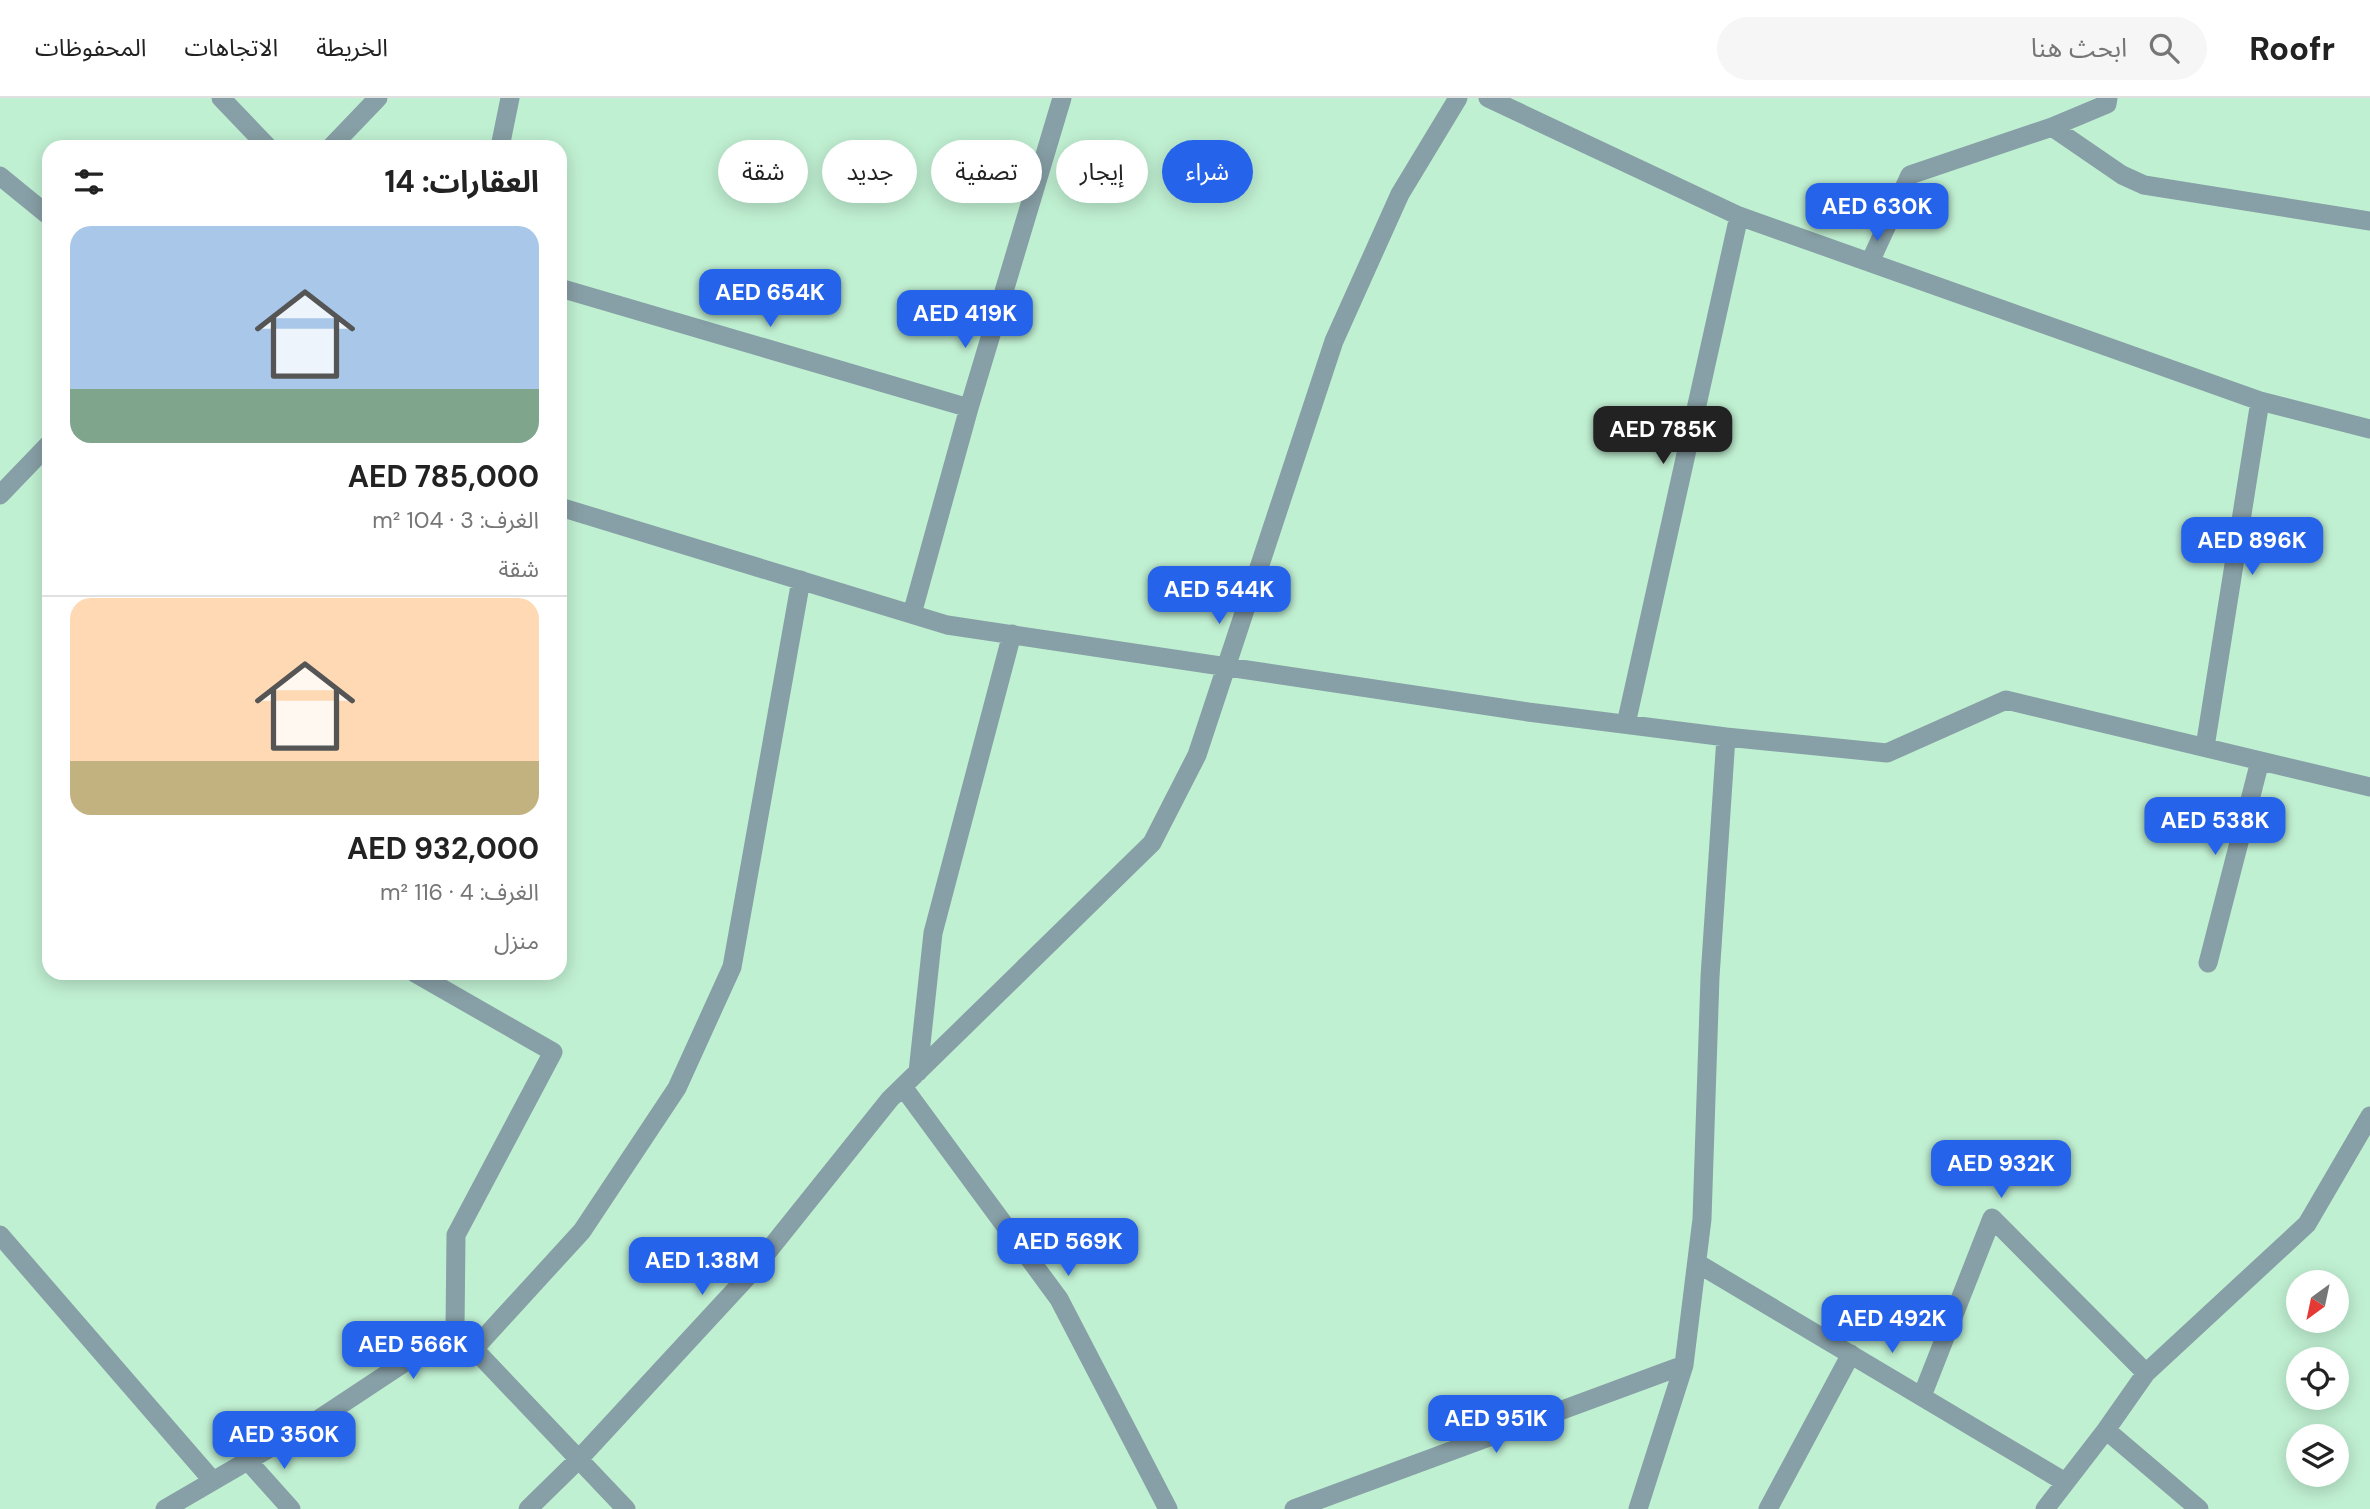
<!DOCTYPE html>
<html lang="ar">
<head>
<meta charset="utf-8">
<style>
	body { margin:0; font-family:"DM Sans","Noto Sans Arabic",sans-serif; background:#f6f6f6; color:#222; direction:rtl; height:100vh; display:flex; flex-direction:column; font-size:26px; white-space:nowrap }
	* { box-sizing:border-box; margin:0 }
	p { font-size:23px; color:#767676 }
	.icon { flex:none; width:38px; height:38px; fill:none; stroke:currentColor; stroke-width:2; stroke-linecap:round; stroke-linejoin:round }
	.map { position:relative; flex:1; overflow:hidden; direction:ltr }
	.drawer { position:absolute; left:42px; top:42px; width:525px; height:840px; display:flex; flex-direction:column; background:#fff; border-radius:21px; box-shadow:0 4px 18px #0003; direction:rtl }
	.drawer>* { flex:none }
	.top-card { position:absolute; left:588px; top:42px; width:665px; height:63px; direction:rtl; display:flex; gap:14px }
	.needle { width:46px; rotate:213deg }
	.tools { position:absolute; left:2286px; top:1172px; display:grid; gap:14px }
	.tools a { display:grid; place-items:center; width:63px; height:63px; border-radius:50%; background:#fff; box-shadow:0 4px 18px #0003; font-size:35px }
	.price { position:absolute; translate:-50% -60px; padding:0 16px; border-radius:14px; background:#2563eb; color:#fff; font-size:23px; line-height:46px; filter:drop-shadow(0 2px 4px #0008) }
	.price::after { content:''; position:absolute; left:50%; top:42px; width:21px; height:16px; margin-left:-10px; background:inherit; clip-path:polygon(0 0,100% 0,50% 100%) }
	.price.active { background:#222; color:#fff }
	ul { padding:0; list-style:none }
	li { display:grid; align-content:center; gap:14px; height:371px; padding:0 28px }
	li+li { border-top:2px solid #e0e0e0 }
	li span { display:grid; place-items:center; height:217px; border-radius:21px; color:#555 }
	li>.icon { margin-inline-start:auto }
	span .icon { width:126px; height:126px; fill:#fffc; stroke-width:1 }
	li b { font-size:30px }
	h2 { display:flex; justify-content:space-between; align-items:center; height:84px; padding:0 28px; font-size:30px }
	.tag { padding:0 24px; border-radius:32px; background:#fff; box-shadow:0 4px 18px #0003; font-size:24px; line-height:63px }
	.tag.active { background:#2563eb; color:#fff }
	header { display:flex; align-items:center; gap:42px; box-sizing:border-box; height:98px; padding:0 35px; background:#fff; border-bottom:2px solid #e0e0e0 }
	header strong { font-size:33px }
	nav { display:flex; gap:38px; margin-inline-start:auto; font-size:24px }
	.search { width:490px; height:63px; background:#f6f6f6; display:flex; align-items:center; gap:18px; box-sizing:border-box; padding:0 24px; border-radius:38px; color:#767676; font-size:26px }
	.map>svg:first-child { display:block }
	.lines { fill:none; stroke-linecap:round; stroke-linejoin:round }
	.minor { stroke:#879fa6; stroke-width:19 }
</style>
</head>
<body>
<header>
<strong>Roofr</strong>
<div class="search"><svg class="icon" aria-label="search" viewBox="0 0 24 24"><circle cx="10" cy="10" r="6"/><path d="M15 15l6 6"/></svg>ابحث هنا</div>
<nav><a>الخريطة</a><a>الاتجاهات</a><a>المحفوظات</a></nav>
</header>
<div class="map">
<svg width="2370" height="1411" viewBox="0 0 2370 1411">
	<rect width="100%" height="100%" fill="#c0f0d2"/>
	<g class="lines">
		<!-- minor -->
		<path class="minor" d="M 221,0 L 268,49
			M 1488,0 L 1739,118 L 2260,303 L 2370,331
			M 2052,29 L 2122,77 L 2144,87 L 2370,123
			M 331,49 L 378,0
			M 500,49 L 510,0
			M 0,78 L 49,118
			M 1870,164 L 1910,77 L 2052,29 L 2107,6 L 2108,0
			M 560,190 L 969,310
			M 0,397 L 49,346
			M 560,409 L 947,527 L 1528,614 L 1726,639 L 1710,879 L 1702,1121 L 1684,1267 L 1638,1411
			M 912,516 L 969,310 L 1062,0
			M 1626,626 L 1739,118
			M 1726,639 L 1887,655 L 2006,602 L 2370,689
			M 2205,649 L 2260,303
			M 2208,865 L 2260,663
			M 415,875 L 553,954 L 456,1137 L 455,1231
			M 918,974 L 933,835 L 1012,536
			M 903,989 L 1059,1201 L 1168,1411
			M 0,1137 L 213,1383
			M 1697,1165 L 2065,1384
			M 474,1251 L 582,1133 L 677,990 L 732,869 L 801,482
			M 1922,1298 L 1992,1120 L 2146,1275
			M 2106,1332 L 2146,1275 L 2307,1126 L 2370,1018
			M 248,1363 L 291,1411
			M 165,1411 L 316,1323 L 455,1231 L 626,1411
			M 528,1411 L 579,1361 L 749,1177 L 890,1001 L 1152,745 L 1197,657 L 1334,243 L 1400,96 L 1458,0
			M 1294,1411 L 1684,1267
			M 1768,1411 L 1851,1256
			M 2045,1411 L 2106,1332 L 2199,1411"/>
	</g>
</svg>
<div class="tools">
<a><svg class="needle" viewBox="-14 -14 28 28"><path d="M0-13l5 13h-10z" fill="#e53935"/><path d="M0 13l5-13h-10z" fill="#767676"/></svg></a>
<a><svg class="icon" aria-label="locate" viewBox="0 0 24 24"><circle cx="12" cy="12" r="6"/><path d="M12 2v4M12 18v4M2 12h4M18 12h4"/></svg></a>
<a><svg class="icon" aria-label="layers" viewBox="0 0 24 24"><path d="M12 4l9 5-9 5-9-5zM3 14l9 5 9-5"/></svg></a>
</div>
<b class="price" style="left:1877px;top:145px">AED 630K</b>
<b class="price" style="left:770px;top:231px">AED 654K</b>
<b class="price" style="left:965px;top:252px">AED 419K</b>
<b class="price active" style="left:1663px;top:368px">AED 785K</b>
<b class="price" style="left:2252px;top:479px">AED 896K</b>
<b class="price" style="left:1219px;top:528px">AED 544K</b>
<b class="price" style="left:2215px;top:759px">AED 538K</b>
<b class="price" style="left:2001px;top:1102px">AED 932K</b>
<b class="price" style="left:1068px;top:1180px">AED 569K</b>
<b class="price" style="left:702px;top:1199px">AED 1.38M</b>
<b class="price" style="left:1892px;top:1257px">AED 492K</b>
<b class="price" style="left:413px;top:1283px">AED 566K</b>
<b class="price" style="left:1496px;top:1357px">AED 951K</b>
<b class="price" style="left:284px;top:1373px">AED 350K</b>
<div class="top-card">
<a class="tag active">شراء</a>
<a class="tag">إيجار</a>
<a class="tag">تصفية</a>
<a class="tag">جديد</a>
<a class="tag">شقة</a>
</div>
<section class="drawer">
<h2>العقارات: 14<svg class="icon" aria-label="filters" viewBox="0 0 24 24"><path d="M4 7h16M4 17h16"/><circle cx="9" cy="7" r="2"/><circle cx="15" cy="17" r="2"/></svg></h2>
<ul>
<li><span style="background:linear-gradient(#a9c7e8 75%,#7fa58c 0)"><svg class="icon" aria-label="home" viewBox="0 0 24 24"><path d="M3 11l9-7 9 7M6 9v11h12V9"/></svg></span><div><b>AED 785,000</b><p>الغرف: 3 · 104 m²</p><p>شقة</p></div></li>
<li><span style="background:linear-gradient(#ffd9b3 75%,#c2b280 0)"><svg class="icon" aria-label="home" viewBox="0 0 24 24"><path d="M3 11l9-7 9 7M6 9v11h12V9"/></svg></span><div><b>AED 932,000</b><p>الغرف: 4 · 116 m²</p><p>منزل</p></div></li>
</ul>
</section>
</div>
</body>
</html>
